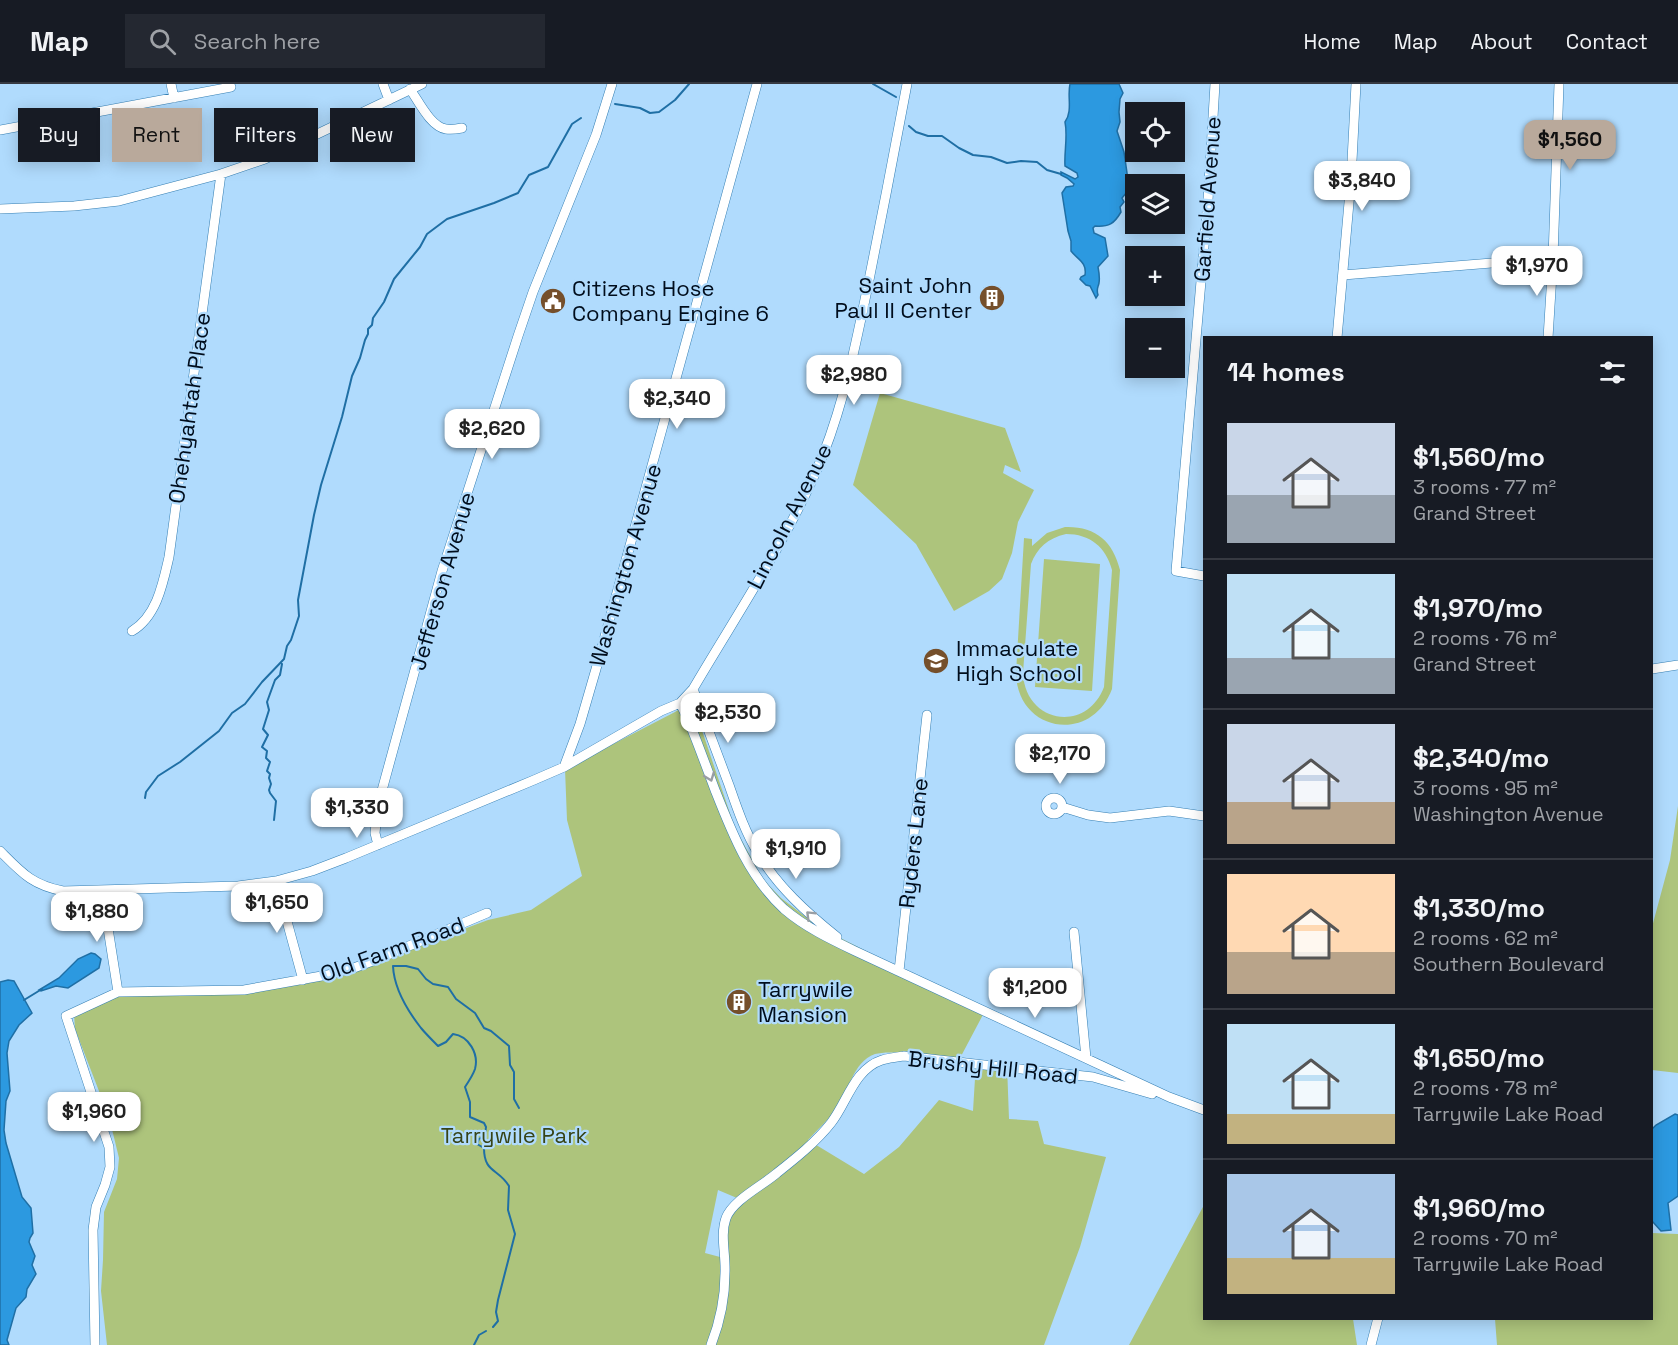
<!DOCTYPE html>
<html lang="en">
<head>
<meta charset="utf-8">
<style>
	body { margin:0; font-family:"Space Grotesk",sans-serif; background:#242831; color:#f1f3f6; height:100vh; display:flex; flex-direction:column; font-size:22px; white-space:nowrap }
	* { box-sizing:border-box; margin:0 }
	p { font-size:20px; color:#9ea1a6 }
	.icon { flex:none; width:33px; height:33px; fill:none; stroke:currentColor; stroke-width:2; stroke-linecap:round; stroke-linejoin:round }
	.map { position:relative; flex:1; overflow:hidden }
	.drawer { position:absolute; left:1203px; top:252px; width:450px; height:984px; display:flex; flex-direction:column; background:#171b24; border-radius:0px; box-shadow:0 3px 15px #0003 }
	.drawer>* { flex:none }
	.top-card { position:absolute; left:18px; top:24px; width:570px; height:54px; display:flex; gap:12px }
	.tools { position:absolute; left:1125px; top:18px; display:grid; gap:12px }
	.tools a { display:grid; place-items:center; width:60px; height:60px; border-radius:0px; background:#171b24; box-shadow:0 3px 15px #0003; font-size:30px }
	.price { position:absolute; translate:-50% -51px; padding:0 14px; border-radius:12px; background:#fff; color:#222; font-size:20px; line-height:39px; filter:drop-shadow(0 2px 3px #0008) }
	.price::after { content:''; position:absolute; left:50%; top:36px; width:18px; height:14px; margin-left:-9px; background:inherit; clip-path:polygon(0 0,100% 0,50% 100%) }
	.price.current { background:#b9a99b; color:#111 }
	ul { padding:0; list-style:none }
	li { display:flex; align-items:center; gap:18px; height:150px; padding:0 24px }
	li+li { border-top:2px solid #363941 }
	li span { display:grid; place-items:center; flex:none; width:168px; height:120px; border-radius:0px; color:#555 }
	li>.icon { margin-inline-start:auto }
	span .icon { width:72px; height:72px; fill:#fffc; stroke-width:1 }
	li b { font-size:26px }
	h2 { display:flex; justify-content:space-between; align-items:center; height:72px; padding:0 24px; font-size:26px }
	.pill { padding:0 21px; border-radius:0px; background:#171b24; box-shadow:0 3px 15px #0003; font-size:21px; line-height:54px }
	.pill.current { background:#b9a99b; color:#111 }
	header { display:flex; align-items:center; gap:36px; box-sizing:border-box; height:84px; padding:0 30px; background:#171b24; border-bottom:2px solid #363941 }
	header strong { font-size:28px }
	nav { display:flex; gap:33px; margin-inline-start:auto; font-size:21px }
	.search { width:420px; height:54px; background:#242831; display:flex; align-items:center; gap:15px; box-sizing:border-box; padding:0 21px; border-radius:0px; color:#9ea1a6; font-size:22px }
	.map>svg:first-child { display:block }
	.green { fill:#adc47c; fill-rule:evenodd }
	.water { fill:#2c99e0; stroke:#1f6fa5; stroke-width:1.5 }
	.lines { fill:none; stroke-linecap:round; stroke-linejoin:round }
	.stream { stroke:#1f6fa5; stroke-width:2 }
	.minor-casing { stroke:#357fb3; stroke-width:10 }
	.minor { stroke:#fff; stroke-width:9 }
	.oneway { stroke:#999ea4 }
	.labels { text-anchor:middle; stroke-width:4.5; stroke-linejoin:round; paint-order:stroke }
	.street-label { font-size:22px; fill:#000d1c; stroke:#b0dbfd }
	.poi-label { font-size:22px; fill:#000d1c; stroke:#b0dbfd; text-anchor:start }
	.park-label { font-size:22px; fill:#374417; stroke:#b0dbfd }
</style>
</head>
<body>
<header>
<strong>Map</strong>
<div class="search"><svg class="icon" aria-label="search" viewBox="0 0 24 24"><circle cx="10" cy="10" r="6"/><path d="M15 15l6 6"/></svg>Search here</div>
<nav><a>Home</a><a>Map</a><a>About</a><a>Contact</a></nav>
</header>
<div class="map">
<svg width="1678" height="1261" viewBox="0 0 1678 1261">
	<rect width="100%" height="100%" fill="#b0dbfd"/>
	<!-- green -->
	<path class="green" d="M 880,309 L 1005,344 L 1021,388 L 1005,381 L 1003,389 L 1034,406 L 1018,438 L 1012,469 L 1002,495 L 989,507 L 954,527 L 916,460 L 853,401 Z
		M 1065,443 C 1095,442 1113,457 1120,486 L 1112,605 C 1091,661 1017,648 1016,589 L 1024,454 L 1032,455 L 1032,462 L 1047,449 ZM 1066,450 C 1090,450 1106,463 1112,486 L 1104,603 C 1086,650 1025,639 1023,589 L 1031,480 C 1037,464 1048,454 1066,450 Z
		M 1044,475 L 1100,480 L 1092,607 L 1035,603 Z
		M 692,617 L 735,744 L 763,795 L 781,814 L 819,843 L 905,887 L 986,925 L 959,976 C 940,973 891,965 875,970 C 852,978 849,1009 836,1026 C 828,1036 817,1046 808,1056 L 864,1090 L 899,1063 L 939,1016 L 973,1027 L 976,978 L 1007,981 L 1009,1035 L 1038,1037 L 1044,1060 L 1106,1073 L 1080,1163 L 1044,1261 L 107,1261 L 101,1207 L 103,1176 L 104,1128 L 117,1095 L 119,1074 L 109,1033 L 75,945 L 74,930 L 122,907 L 209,909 L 299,894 L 383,874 L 429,858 L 488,836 L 531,826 L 582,792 L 567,736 L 565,685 L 675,628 ZM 718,1106 L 737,1114 L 723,1147 L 720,1173 L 705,1169 Z
		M 1678,722 L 1678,989 L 1652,986 L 1652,843 L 1670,776 Z
		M 1204,1121 L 1204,1234 L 1353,1235 L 1357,1261 L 1129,1261 Z
		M 1652,1149 L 1678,1150 L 1678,1261 L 1497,1261 L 1495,1235 L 1652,1234 Z"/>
	<!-- water -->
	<path class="water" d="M 1119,0 L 1123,9 L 1120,15 L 1119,28 L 1120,38 L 1117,47 L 1124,68 L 1129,103 L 1127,108 L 1122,114 L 1124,118 L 1120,123 L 1121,128 C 1114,140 1109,143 1095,142 L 1093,144 L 1094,149 L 1105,154 L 1108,172 L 1098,183 C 1099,188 1100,193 1099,199 C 1098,204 1096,205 1098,211 L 1096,214 L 1090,202 L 1086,201 L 1080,195 L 1081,193 L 1085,191 C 1087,178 1078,176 1071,167 L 1071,157 L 1068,147 L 1062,109 L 1066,103 L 1073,102 L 1074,100 L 1067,94 L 1061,91 L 1061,88 L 1075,95 L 1078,93 L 1077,89 L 1065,82 C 1064,68 1068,52 1065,38 C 1073,27 1067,12 1070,0 Z
		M 91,869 L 95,870 L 101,875 L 99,884 L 68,904 L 56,902 L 41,907 L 39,906 L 59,894 L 78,875 Z
		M 8,896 L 14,897 L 32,929 L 19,941 L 9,957 L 7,969 L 10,1007 L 6,1017 L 4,1046 L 6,1059 L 22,1113 L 31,1124 L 33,1149 L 30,1154 L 29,1158 L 35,1172 L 32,1181 L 36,1190 L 27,1205 L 26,1213 L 16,1224 L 7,1256 L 9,1261 L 0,1261 L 0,898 Z
		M 1675,1030 L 1678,1031 L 1678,1112 L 1668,1119 L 1671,1146 L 1661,1147 L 1652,1137 L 1652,1045 L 1656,1041 Z"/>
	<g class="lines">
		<!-- stream -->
		<path class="stream" d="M 873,0 L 896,13
			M 615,20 L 640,24 L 650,29 L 659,28 L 675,16 L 689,0
			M 909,42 L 916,48 L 928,52 L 942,52 L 959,64 L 973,71 L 991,73 L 1007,79 L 1021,77 L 1037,78 L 1047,86 L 1061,90
			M 145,714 L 146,708 L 158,692 L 180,678 L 219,647 L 232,629 L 245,620 L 262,598 L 284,575 L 287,562 L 291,556 L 299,532 L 298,516 L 314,431 L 321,401 L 342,333 L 352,292 L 360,274 L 365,256 L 368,250 L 368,245 L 372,241 L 373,234 L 384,218 L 394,195 L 420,163 L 427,150 L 447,135 L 494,119 L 518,109 L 529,91 L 548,83 L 572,40 L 581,34
			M 274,736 L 276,717 L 270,709 L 269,706 L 271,700 L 269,694 L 270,690 L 267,687 L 270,678 L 266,674 L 267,667 L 262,663 L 268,651 L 263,645 L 269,626 L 267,618 L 275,596 L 280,591 L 282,580
			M 24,916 L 42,905
			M 493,1243 L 498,1237 L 496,1228 L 498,1216 L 515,1150 L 508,1126 L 509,1102 C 498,1084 484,1089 484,1064 L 477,1060 L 479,1055 L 485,1051 L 486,1043 L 484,1039 L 470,1033 L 470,1018 L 465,1003 C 469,997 473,991 475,985 C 479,970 469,952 453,950 L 446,958 L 438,962 C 432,956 426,950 421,944 C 407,926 394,905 393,882 L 406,882 L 418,885 L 426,895 L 433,900 L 448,903 L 456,915 L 475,929 L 484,944 L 491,947 L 509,962 L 510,981 L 514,988 L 514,1015 L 519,1024
			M 474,1261 L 479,1251 L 486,1247"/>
		<!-- minor casing -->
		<g class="minor-casing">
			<path id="minor" d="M 171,0 L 174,14
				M 383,0 L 389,16
				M 410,5 C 419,18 431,43 446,45 C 451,46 457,45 462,44
				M 0,46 L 231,3
				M 0,125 L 74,122 L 119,117 L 221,90 L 265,75 L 422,0
				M 1343,191 L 1553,174
				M 1337,254 L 1351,96 L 1356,0
				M 1548,254 L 1553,174 L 1559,0
				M 1204,492 L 1176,487 L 1208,116 L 1215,0
				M 132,547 C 157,532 163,499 169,473 L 221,90
				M 1652,585 L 1678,581
				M 693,605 C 705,637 717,669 729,701 C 737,724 745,748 758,769 C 777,802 807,829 837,853
				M 680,619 L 687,633 C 697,657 706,682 715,706 C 732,749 749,793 784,825 C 805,843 830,855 855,867 L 1169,1013 L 1204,1026
				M 564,683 L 580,640 L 596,585 L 757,0
				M1046 722a8 8 0 1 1 16 0a8 8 0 1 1-16 0Z
				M 1062,723 L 1088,731 L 1110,734 L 1169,727 L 1204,732
				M 378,761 L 375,749 L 378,721 L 442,487 L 518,252 L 533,208 L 596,51 L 612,0
				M 0,767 C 22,789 32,801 63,807 L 238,802 L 276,797 L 312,787 L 346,774 L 534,696 L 564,683 L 661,627 L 680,619 L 693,605 C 737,530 790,452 823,371 C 845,315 857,255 869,196 C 882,131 895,65 907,0
				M 276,797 L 303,896
				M 102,806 L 118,908
				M 1074,848 L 1086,974
				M 899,887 L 927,631
				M 95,1261 L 93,1146 L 96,1123 L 105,1101 L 110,1083 L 109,1063 L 66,932 L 118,908 L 244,906 L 327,891 L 351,885 L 378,875 L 487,829
				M 711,1261 C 720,1238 725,1214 725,1189 C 726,1171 720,1151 726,1134 C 733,1116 762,1102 777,1089 C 796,1074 816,1058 831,1039 C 847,1019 854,985 882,976 C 889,974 897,973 904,972 L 1093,993 L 1152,1010
				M 1371,1261 L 1378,1234"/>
		</g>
		<!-- minor -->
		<use href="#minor" class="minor"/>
	</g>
	<!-- one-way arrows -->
	<defs><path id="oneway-chevron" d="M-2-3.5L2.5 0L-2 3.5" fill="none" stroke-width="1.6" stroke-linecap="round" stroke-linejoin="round" transform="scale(1.5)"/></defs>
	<g class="oneway">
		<use href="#oneway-chevron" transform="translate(710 693) rotate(69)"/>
		<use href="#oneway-chevron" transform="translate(810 831) rotate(-135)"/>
	</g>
	<!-- icons -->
	<defs>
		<g id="building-disc" transform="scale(1.35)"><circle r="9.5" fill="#754f2b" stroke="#b0dbfd"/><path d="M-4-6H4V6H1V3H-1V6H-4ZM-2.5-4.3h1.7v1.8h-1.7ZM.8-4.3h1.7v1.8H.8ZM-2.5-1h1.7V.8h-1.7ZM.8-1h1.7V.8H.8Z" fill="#fff"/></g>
		<g id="civic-disc" transform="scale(1.35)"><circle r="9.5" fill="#754f2b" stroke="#b0dbfd"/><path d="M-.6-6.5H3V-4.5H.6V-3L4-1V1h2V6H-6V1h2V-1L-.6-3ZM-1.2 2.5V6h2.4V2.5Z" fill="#fff"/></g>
		<g id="school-disc" transform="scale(1.35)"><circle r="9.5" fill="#754f2b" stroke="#b0dbfd"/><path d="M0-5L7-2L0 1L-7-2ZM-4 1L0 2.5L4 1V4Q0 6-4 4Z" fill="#fff"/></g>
	</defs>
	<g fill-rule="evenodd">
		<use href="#building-disc" x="992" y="214"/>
		<use href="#civic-disc" x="553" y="217"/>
		<use href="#school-disc" x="936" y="577"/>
		<use href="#building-disc" x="739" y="918"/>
	</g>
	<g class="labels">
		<!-- street labels -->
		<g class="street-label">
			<text transform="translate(1207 115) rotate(-86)" y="8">Garfield Avenue</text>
			<text transform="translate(189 324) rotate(-82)" y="8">Ohehyahtah Place</text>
			<text transform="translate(789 432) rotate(-63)" y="8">Lincoln Avenue</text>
			<text transform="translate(625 481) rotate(-74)" y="8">Washington Avenue</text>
			<text transform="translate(442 497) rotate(-74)" y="8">Jefferson Avenue</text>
			<text transform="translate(913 759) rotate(-84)" y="8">Ryders Lane</text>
			<text transform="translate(392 865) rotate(-20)" y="8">Old Farm Road</text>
			<text transform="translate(993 983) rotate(6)" y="8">Brushy Hill Road</text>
		</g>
		<!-- poi labels -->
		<g class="poi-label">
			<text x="972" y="209" text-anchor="end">Saint John<tspan x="972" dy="25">Paul II Center</tspan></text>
			<text x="572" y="212">Citizens Hose<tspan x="572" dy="25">Company Engine 6</tspan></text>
			<text x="956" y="572">Immaculate<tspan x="956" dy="25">High School</tspan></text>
			<text x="758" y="913">Tarrywile<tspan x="758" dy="25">Mansion</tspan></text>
		</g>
		<!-- park labels -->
		<g class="park-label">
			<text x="514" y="1059">Tarrywile Park</text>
		</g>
	</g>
</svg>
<div class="tools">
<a><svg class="icon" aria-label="locate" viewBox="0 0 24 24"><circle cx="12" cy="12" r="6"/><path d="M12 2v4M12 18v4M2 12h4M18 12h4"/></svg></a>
<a><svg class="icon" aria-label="layers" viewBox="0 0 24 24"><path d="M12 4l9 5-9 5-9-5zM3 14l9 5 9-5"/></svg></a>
<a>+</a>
<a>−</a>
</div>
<b class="price current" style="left:1570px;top:87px">$1,560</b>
<b class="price" style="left:1362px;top:128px">$3,840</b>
<b class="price" style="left:1537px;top:213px">$1,970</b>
<b class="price" style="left:854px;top:322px">$2,980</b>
<b class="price" style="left:677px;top:346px">$2,340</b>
<b class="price" style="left:492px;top:376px">$2,620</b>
<b class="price" style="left:728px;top:660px">$2,530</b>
<b class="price" style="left:1060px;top:701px">$2,170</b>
<b class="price" style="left:357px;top:755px">$1,330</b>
<b class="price" style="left:796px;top:796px">$1,910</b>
<b class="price" style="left:277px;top:850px">$1,650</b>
<b class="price" style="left:97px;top:859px">$1,880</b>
<b class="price" style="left:1035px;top:935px">$1,200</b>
<b class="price" style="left:94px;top:1059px">$1,960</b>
<div class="top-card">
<a class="pill">Buy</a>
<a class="pill current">Rent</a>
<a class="pill">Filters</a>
<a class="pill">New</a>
</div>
<section class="drawer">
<h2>14 homes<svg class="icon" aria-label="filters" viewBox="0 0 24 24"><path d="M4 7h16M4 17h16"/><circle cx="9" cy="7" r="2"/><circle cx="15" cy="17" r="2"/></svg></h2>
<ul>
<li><span style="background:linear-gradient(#c9d6e8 60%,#9aa5b1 0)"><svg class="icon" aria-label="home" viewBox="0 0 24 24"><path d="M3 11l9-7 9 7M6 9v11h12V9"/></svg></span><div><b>$1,560/mo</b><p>3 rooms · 77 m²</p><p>Grand Street</p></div></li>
<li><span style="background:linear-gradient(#bfe0f5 70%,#9aa5b1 0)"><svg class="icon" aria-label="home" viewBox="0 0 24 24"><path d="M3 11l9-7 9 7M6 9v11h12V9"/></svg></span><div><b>$1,970/mo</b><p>2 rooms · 76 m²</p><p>Grand Street</p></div></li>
<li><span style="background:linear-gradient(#c9d6e8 65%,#b9a48a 0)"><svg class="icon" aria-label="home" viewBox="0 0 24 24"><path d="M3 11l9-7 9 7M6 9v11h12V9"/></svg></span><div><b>$2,340/mo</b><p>3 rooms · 95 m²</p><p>Washington Avenue</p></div></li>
<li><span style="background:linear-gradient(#ffd9b3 65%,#b9a48a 0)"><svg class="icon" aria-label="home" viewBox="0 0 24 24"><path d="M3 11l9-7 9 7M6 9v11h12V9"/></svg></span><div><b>$1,330/mo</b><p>2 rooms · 62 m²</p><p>Southern Boulevard</p></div></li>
<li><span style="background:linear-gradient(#bfe0f5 75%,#c2b280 0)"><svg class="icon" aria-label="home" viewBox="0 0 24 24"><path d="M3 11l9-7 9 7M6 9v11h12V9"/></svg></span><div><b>$1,650/mo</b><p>2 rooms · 78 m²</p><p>Tarrywile Lake Road</p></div></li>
<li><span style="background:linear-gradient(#a9c7e8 70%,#c2b280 0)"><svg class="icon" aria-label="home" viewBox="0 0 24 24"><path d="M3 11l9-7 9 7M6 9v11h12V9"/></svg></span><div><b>$1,960/mo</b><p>2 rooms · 70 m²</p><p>Tarrywile Lake Road</p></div></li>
</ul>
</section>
</div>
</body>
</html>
